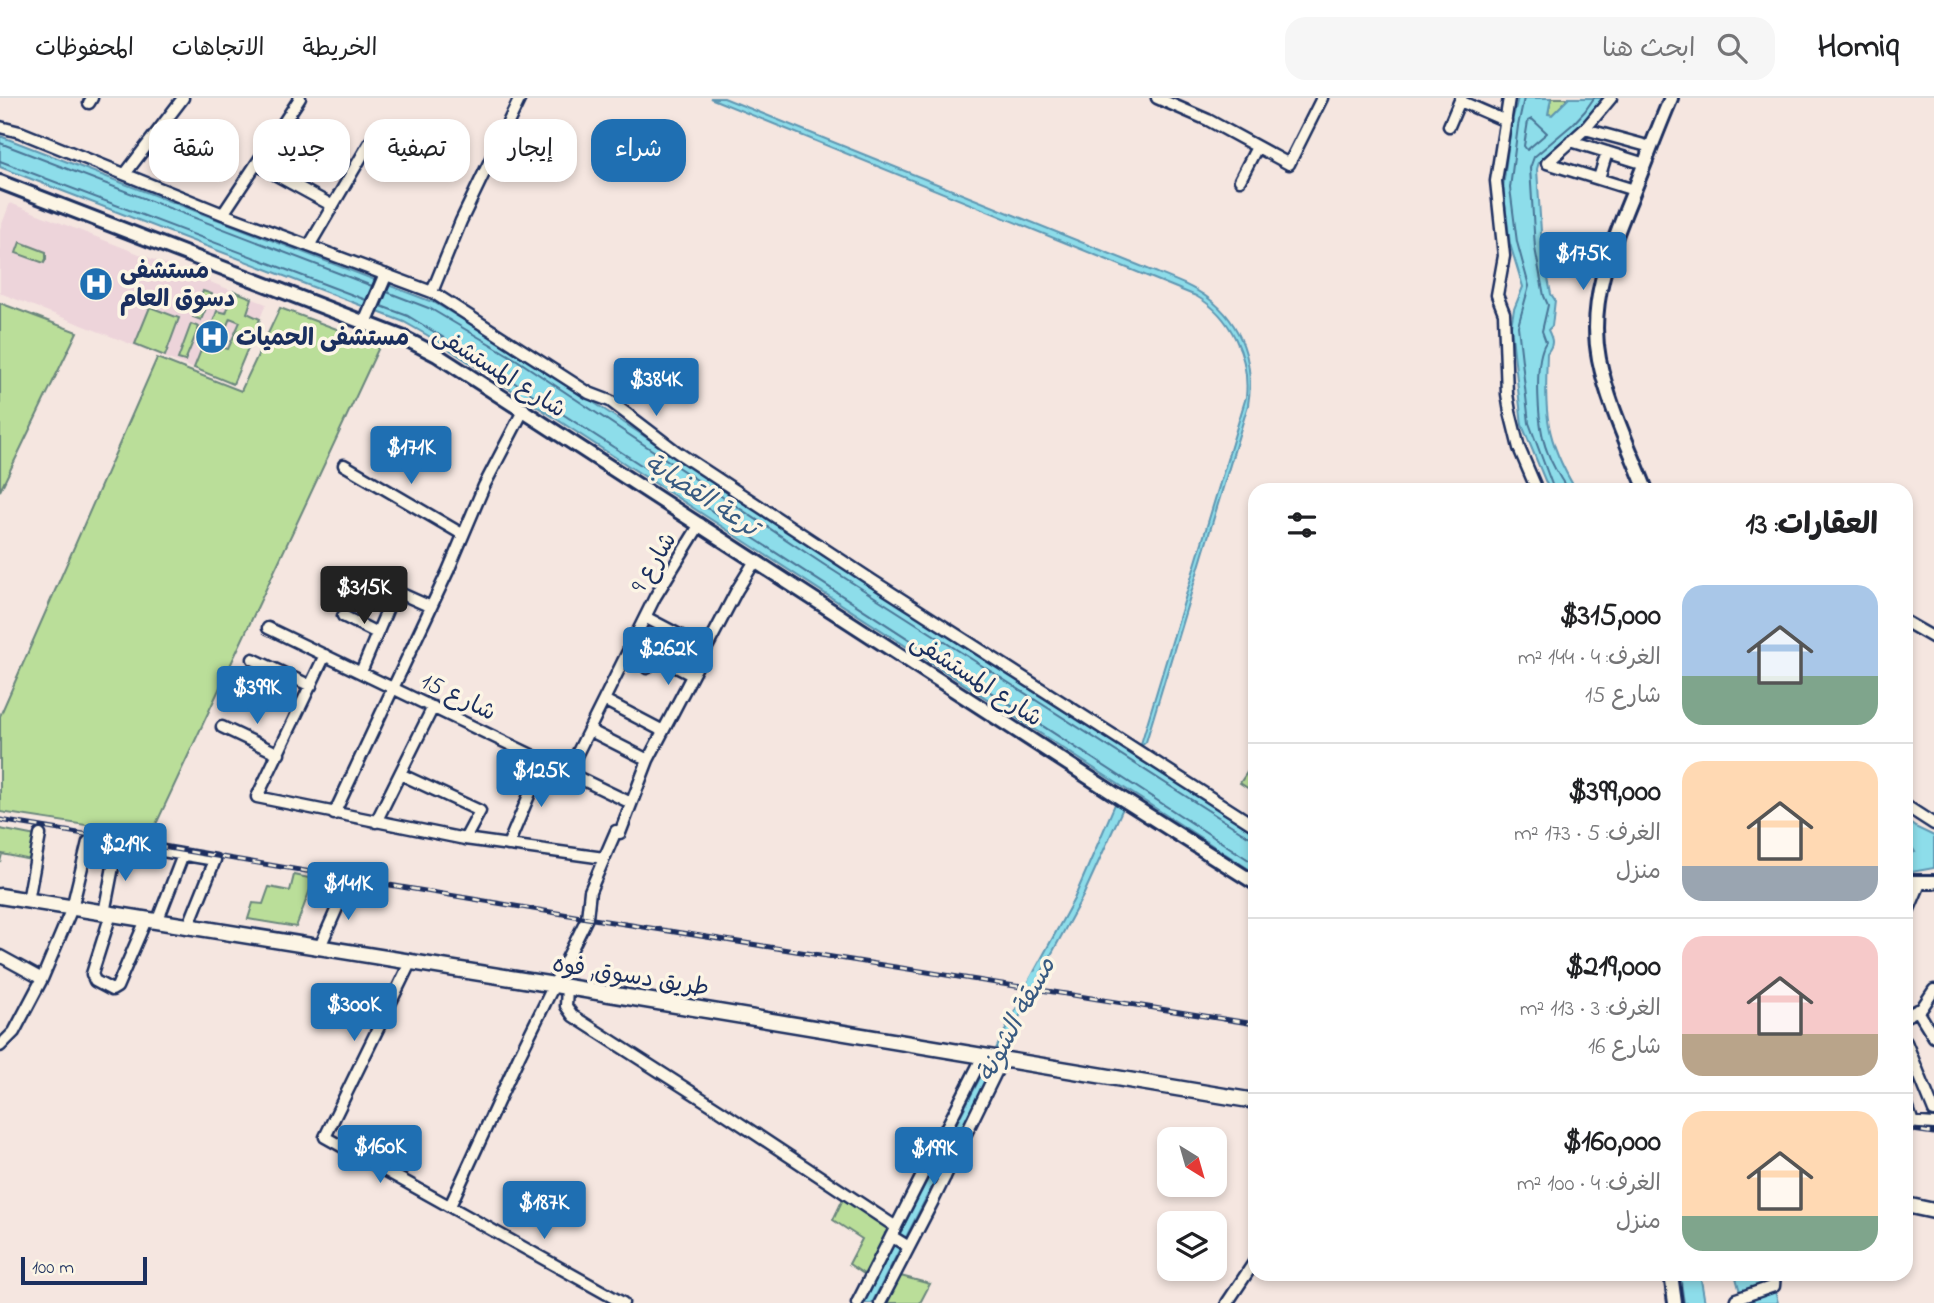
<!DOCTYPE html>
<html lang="ar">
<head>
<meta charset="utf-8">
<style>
	body { margin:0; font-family:"Indie Flower","Playpen Sans Arabic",sans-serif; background:#f6f6f6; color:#202124; direction:rtl; height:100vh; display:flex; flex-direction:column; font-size:26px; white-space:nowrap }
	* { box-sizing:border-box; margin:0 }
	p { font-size:23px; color:#757577 }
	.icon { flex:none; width:38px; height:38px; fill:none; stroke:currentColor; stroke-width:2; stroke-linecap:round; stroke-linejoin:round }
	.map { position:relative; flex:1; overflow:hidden; direction:ltr }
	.side { position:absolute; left:1248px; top:385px; width:665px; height:798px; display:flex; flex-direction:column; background:#fff; border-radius:21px; box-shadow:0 4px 10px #0003; direction:rtl }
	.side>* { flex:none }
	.hud { position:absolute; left:21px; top:21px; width:665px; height:63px; direction:rtl; display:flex; gap:14px }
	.needle { width:46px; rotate:143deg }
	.buttons { position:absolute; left:1157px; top:1029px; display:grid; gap:14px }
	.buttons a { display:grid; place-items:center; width:70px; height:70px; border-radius:14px; background:#fff; box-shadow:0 4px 10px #0003; font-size:35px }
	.scale { position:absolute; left:21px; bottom:18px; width:126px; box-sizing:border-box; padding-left:7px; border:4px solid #1b2f5e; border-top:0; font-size:19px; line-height:24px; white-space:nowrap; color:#1b2f5e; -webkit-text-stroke:5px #fcf5e5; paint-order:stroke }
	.price { position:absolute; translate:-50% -60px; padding:0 16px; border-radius:7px; background:#1f6fb2; color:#fff; font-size:23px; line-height:46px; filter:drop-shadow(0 2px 4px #0008) }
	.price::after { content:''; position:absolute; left:50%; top:42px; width:21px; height:16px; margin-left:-10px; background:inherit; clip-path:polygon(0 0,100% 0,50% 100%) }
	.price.current { background:#222; color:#fff }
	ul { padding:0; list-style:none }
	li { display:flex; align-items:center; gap:21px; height:175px; padding:0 35px }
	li+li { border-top:2px solid #e0e0e0 }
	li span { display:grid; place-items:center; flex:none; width:196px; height:140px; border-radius:21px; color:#555 }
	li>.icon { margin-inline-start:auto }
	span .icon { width:84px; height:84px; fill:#fffc; stroke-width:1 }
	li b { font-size:30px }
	h2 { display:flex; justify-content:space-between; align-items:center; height:84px; padding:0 35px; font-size:30px }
	.pill { padding:0 24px; border-radius:21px; background:#fff; box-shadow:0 4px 10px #0003; font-size:24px; line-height:63px }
	.pill.current { background:#1f6fb2; color:#fff }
	header { display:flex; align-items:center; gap:42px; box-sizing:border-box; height:98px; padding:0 35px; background:#fff; border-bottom:2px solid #e0e0e0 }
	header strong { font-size:33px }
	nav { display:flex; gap:38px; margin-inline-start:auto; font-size:24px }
	.search { width:490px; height:63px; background:#f6f6f6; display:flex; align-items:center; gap:18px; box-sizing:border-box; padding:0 24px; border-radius:21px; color:#757577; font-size:26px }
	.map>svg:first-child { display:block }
	.built { fill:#edd4da }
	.green { fill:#bade99; stroke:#6a867c; stroke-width:2 }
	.water { fill:#8dddea; stroke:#5f97b2; stroke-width:2 }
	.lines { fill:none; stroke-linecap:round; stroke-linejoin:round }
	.shore { stroke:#497596; stroke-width:2 }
	.canal { stroke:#8dddea; stroke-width:9 }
	.street-casing { stroke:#1b2f5e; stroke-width:15 }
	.secondary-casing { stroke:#1b2f5e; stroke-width:18 }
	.primary-casing { stroke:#1b2f5e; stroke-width:19 }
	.street { stroke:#fcf5e5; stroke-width:10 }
	.secondary { stroke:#fcf5e5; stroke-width:12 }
	.primary { stroke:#fcf5e5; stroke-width:14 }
	.rail-casing { stroke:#1b2f5e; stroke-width:5 }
	.rail { stroke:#fcf5e5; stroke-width:2.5; stroke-dasharray:8; stroke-linecap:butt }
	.labels { text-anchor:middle; stroke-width:7; stroke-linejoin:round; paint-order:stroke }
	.poi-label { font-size:24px; font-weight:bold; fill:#1b2f5e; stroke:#fcf5e5; text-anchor:start }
	.street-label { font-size:24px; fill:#1b2f5e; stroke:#fcf5e5 }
	.water-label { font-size:26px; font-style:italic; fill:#385a81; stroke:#fcf5e5 }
</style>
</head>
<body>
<header>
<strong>Homiq</strong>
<div class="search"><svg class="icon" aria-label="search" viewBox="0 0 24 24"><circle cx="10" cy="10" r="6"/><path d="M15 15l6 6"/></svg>ابحث هنا</div>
<nav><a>الخريطة</a><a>الاتجاهات</a><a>المحفوظات</a></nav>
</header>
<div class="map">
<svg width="1934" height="1205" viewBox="0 0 1934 1205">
	<rect width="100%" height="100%" fill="#f5e6e0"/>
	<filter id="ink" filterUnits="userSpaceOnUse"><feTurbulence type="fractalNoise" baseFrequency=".0143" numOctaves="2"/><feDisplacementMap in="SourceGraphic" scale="14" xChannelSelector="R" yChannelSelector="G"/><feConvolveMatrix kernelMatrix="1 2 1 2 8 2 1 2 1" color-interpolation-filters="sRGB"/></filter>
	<g filter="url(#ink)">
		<!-- built -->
		<path class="built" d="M 10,105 L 266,206 L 233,286 L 0,195 L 0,131 Z"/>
		<!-- green -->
		<path class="green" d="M 1551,0 L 1569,0 L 1552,17 L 1548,16 Z
			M 20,144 L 46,154 L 46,161 L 44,165 L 16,155 Z
			M 203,193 L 212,196 L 201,222 L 193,219 Z
			M 234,193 L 252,200 L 247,215 L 260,221 L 233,286 L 194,270 L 209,232 L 223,237 L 218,248 L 228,251 L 240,224 L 230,220 L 225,232 L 212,227 L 217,213 L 226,215 Z
			M 0,205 L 77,234 L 0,393 Z
			M 150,209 L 179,220 L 165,258 L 135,246 Z
			M 280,210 L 380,247 L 151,737 L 0,714 L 0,618 L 157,260 L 241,293 Z
			M 191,226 L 199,229 L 185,263 L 178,261 Z
			M 1252,667 L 1255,669 L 1255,695 L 1240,685 Z
			M 0,731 L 36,738 L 31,762 L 2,756 L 0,764 Z
			M 294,777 L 314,781 L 296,829 L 248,821 L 253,805 L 263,806 L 269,789 L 290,793 Z
			M 843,1101 L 892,1132 L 867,1178 L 849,1166 L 862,1141 L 833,1122 Z
			M 897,1177 L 930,1186 L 920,1205 L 883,1205 Z"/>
		<!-- water -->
		<path class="water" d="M 710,0 L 724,0 L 1143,169 C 1164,178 1189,186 1208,200 C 1242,225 1255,266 1248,307 L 1146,644 L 1140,649 L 1246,299 C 1250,259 1231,218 1196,198 Z
			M 1518,0 L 1551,0 L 1548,16 L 1552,17 L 1569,0 L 1602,0 L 1591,17 L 1539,64 L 1537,71 L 1542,149 L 1551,196 L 1555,202 L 1552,228 L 1548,232 C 1553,242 1554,246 1547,255 C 1545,315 1544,339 1576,392 L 1549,392 L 1522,327 L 1511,228 L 1514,211 L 1523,189 L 1510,146 L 1503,90 L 1511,27 Z
			M 0,38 L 435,205 L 521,256 L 827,460 L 1255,733 L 1255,775 L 427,237 L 404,224 L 0,69 Z
			M 1115,706 L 1123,710 L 1083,798 L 1038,881 L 1034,887 L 1028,885 L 1074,801 Z
			M 1906,722 L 1915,729 L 1934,738 L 1934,770 L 1906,775 L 1906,757 L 1915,754 L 1906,740 Z
			M 1023,897 L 1030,898 L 1002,953 L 996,951 Z
			M 984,972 L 991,974 L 872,1205 L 864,1205 Z
			M 1680,1176 L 1700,1176 L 1705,1205 L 1684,1205 Z
			M 1735,1176 L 1771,1176 L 1778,1205 L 1743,1205 Z"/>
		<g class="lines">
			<!-- shore -->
			<path class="shore" d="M 1524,0 L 1518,28 L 1510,90 L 1517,144 L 1529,188 L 1518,228 L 1529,325 L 1554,392
				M 1532,21 L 1547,35 L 1527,52 L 1524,48 L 1528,23 Z
				M 0,45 L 372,188
				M 0,63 L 366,202
				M 387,194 L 431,211 L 517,262 L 823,466 L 1248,738 L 1255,739
				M 381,208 L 408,218 L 464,252 L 1255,766
				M 1568,392 C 1560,380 1552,367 1547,353 C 1538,331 1533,263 1546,244 L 1542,233 L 1548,207 L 1544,198 L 1535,150 L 1530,70 L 1534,59 L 1573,26 L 1585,13 L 1594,0"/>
			<!-- canal -->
			<path class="canal" d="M 1022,906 L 1036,878"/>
			<!-- street casing -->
			<g class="street-casing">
				<path id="street" d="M 1157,0 L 1208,22 L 1289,66 L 1322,0
					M 1509,0 L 1496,83 L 1504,158 L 1497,197 L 1504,215 L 1507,296 L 1510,314 L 1519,350 L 1537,392
					M 1611,0 L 1585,31 L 1547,65 L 1634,92
					M 1460,3 L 1506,23
					M 89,5 L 92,0
					M 1449,28 L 1461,0
					M 0,29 L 20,34 L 223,116 L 432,194 L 589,295 L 610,303 L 677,354 L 873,483 L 1255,728
					M 1585,31 L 1651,49
					M 1571,43 L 1645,66
					M 256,66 L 333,108
					M 125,76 L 183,0
					M 1599,80 L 1607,54
					M 1240,82 L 1257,49
					M 223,116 L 300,0
					M 309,148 L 370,44
					M 432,194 L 461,123 L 520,0
					M 344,367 L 462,436
					M 343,518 L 377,535
					M 645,519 L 706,551
					M 1906,524 L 1934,540
					M 268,530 L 631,705
					M 325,557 L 257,699 L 465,741 L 604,760
					M 253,561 L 311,588
					M 647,570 L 655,558 L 692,577
					M 361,574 L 395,493 L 431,509
					M 604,602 L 663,633
					M 222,629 L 279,656
					M 589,632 L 648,662
					M 568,674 L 655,499 L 700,426
					M 400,676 L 480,713 L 465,741
					M 1906,708 L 1934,726
					M 334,716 L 448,473 L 484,388 L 524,311
					M 376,724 L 433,609
					M 620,735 L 648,662 L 737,492 L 755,463
					M 508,747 L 544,662
					M 145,750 L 215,762 L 188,829
					M 28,803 L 40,737
					M 104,815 L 117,748
					M 111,816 L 92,876 L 95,883 L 112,892 L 117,889 L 146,822
					M 1906,818 L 1921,783
					M 157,824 L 183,757
					M 319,851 L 348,785
					M 0,858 L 42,881
					M 410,865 L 325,1039 L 623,1205
					M 567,889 L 566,908 L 573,918 L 721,1013 L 896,1129
					M 1918,913 L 1934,939
					M 1906,918 L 1922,910 L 1934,892
					M 1906,944 L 1934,1013
					M 0,948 L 14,934 L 42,881 L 72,810 L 88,744
					M 1906,979 L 1908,984 L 1906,990
					M 1906,1005 L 1913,1025
					M 1906,1024 L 1934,1026
					M 926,1070 L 945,1079
					M 450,1108 L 520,956 L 587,820 L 590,793 L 616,733
					M 891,1138 L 909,1149
					M 857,1205 L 983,958
					M 880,1205 L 935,1099 L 1002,962
					M 1227,1205 L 1255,1163
					M 1735,1205 L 1736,1201 L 1774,1188 L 1775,1176"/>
			</g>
			<!-- secondary casing -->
			<g class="secondary-casing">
				<path id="secondary" d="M 0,84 L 404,240 L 437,257 L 1113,695 L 1255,785
					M 365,225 L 385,178
					M 1646,392 C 1629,349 1608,306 1599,261 C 1587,201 1613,144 1635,90 C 1647,60 1658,30 1671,0
					M 1906,784 L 1934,784
					M 1671,1176 L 1675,1205"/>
			</g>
			<!-- primary casing -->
			<g class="primary-casing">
				<path id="primary" d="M 0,798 L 567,889 L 1255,1003
					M 1906,1107 L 1934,1113"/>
			</g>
			<!-- street -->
			<use href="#street" class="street"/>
			<!-- secondary -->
			<use href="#secondary" class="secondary"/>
			<!-- primary -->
			<use href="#primary" class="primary"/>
			<!-- rail casing -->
			<g class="rail-casing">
				<path id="rail" d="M 0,722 L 587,820 L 1255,926
					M 1906,1031 L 1934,1035"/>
			</g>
			<!-- rail -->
			<use href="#rail" class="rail"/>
		</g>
	</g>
	<!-- icons -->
	<defs>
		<g id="hospital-disc" transform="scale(1.75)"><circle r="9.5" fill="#1f6fb2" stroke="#fcf5e5"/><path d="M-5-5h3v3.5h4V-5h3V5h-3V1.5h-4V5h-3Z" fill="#fff"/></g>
	</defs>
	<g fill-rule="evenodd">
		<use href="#hospital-disc" x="96" y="186"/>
		<use href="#hospital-disc" x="212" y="239"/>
	</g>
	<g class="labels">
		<!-- poi labels -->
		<g class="poi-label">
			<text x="120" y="180">مستشفى<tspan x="120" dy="28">دسوق العام</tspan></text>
			<text x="236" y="247">مستشفى الحميات</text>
		</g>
		<!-- street labels -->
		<g class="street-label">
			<text transform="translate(500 273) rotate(32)" y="8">شارع المستشفى</text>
			<text transform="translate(653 464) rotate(-59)" y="8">شارع 9</text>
			<text transform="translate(977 581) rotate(33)" y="8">شارع المستشفى</text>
			<text transform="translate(459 598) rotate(26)" y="8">شارع 15</text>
			<text transform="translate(631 877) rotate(9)" y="8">طريق دسوق, فوه</text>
		</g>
		<!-- water labels -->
		<g class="water-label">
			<text transform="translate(702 396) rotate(33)" y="9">ترعة القضابة</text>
			<text transform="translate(1015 921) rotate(-62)" y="9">مسقة الشونة</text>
		</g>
	</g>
</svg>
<div class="buttons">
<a><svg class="needle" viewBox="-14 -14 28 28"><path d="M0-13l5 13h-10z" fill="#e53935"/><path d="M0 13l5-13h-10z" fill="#757577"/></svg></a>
<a><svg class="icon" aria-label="layers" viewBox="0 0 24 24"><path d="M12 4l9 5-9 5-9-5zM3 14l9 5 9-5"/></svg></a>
</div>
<div class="scale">100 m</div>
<b class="price" style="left:1583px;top:194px">$175K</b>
<b class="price" style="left:656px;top:320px">$384K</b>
<b class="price" style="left:411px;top:388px">$171K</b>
<b class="price current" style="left:364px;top:528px">$315K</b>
<b class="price" style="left:668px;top:589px">$262K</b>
<b class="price" style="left:257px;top:628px">$399K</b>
<b class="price" style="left:541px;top:711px">$125K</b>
<b class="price" style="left:125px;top:785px">$219K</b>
<b class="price" style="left:348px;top:824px">$141K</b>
<b class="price" style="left:354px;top:945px">$300K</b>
<b class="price" style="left:380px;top:1087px">$160K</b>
<b class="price" style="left:934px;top:1089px">$199K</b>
<b class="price" style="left:544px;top:1143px">$187K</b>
<div class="hud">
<a class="pill current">شراء</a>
<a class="pill">إيجار</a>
<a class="pill">تصفية</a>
<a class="pill">جديد</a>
<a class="pill">شقة</a>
</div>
<section class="side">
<h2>العقارات: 13<svg class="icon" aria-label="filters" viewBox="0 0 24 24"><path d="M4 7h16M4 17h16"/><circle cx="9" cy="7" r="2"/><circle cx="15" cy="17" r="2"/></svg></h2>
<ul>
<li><span style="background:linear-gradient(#a9c7e8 65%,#7fa58c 0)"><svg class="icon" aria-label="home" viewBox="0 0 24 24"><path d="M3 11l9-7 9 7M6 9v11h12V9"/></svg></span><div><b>$315,000</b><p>الغرف: 4 · 144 m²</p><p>شارع 15</p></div></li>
<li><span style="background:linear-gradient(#ffd9b3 75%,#9aa5b1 0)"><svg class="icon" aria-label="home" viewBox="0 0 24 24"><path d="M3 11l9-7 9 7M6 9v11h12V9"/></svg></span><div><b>$399,000</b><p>الغرف: 5 · 173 m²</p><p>منزل</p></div></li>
<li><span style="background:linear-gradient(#f6c9c9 70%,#b9a48a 0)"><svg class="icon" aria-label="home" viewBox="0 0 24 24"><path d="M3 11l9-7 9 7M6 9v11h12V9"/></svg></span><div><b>$219,000</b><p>الغرف: 3 · 113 m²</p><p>شارع 16</p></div></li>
<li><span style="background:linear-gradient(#ffd9b3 75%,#7fa58c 0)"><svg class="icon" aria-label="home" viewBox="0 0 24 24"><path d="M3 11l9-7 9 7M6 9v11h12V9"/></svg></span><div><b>$160,000</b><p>الغرف: 4 · 100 m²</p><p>منزل</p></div></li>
</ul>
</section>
</div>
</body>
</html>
